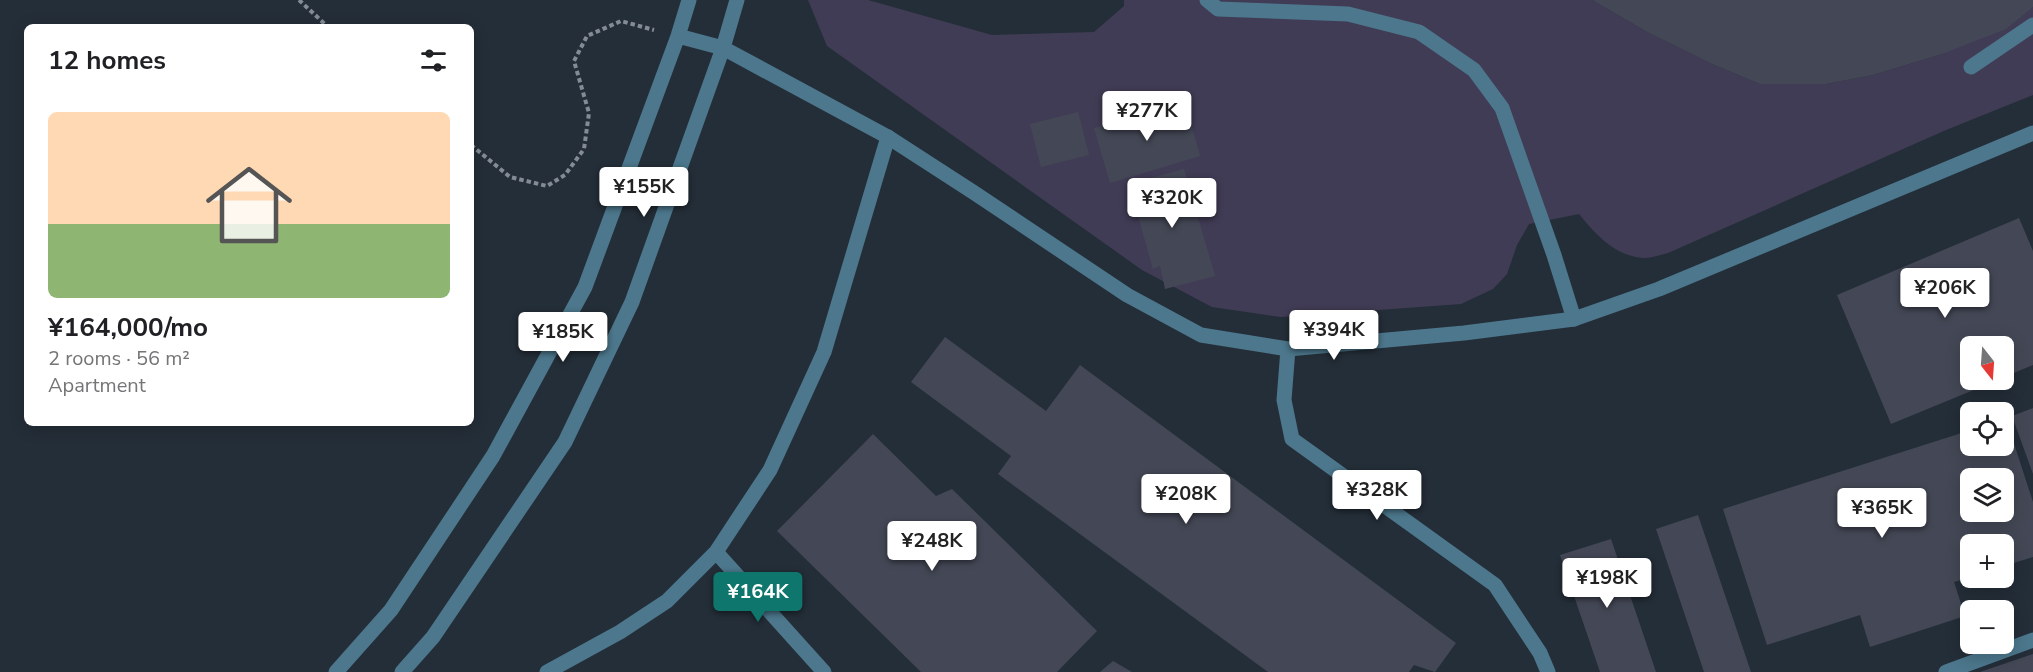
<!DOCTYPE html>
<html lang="en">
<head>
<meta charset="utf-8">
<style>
	body { margin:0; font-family:"Nunito Sans",sans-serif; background:#f6f6f6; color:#202124; height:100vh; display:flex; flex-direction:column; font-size:22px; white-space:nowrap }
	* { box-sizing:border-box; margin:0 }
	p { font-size:20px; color:#757577 }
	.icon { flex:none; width:33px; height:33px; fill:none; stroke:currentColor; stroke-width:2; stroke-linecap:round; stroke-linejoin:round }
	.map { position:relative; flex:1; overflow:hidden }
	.details { position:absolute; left:24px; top:24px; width:450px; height:402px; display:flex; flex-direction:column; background:#fff; border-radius:9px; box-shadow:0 3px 15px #0003 }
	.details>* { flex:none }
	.needle { width:39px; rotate:163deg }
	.fabs { position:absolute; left:1960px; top:336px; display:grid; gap:12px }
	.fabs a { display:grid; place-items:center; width:54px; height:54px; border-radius:9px; background:#fff; box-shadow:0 3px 15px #0003; font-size:30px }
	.price { position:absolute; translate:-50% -51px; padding:0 14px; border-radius:6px; background:#fff; color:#222; font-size:20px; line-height:39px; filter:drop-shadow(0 2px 3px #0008) }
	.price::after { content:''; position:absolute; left:50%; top:36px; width:18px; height:14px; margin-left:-9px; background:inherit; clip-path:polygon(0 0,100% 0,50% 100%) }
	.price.selected { background:#0f766e; color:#fff }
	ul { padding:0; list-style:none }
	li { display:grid; align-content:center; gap:12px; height:318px; padding:0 24px }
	li span { display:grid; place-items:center; height:186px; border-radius:9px; color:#555 }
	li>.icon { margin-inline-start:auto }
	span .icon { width:108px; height:108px; fill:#fffc; stroke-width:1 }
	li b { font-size:26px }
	h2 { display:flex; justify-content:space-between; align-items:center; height:72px; padding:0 24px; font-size:26px }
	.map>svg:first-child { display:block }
	.green { fill:#413c55 }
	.building { fill:#444856; fill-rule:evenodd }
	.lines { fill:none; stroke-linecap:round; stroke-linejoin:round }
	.path { stroke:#838b94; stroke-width:4; stroke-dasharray:4.5 3; stroke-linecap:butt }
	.service { stroke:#4c778c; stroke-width:15 }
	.pedestrian { stroke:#4c778c; stroke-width:15 }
	.minor { stroke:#4c778c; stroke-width:15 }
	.tertiary { stroke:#4c778c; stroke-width:15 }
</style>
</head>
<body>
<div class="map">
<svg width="2033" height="672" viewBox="0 0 2033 672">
	<rect width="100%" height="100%" fill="#242e38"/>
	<!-- green -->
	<path class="green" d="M 808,0 L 868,0 L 992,35 L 1094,32 L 1124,6 L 1124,0 L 1592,0 L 1647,32 L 1712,64 L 1760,84 L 1826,84 L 1873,75 L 1939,55 L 2033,7 L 2033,95 L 1946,130 L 1668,253 C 1660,255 1651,258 1644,258 C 1615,256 1596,235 1579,214 L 1529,224 L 1517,245 L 1507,274 L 1493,289 L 1461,304 L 1281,317 L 1212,307 L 1142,270 L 827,46 Z"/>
	<!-- building -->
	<path class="building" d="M 1592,0 L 2033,0 L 2033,7 L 2006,29 L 1939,55 L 1873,75 L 1826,84 L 1760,84 L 1712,64 L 1647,32 Z
		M 1185,102 L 1200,156 L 1110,183 L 1094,128 Z
		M 1078,112 L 1089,155 L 1041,167 L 1030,124 Z
		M 1184,169 L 1215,276 L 1165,289 L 1160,266 L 1153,269 L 1129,184 Z
		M 2019,218 L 2033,251 L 2033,365 L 2004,377 L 2004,346 L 1971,346 L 1971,380 L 1998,380 L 1891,424 L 1837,295 Z
		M 945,337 L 1046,411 L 1080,365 L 1456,643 L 1435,672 L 1414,665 L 1409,672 L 1268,672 L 998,474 L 1011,456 L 911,382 Z
		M 2033,408 L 2033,474 L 2012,416 Z
		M 2006,419 L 2033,502 L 2033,557 L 2004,566 L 2004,544 L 1971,544 L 1971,577 L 1954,582 L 1965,616 L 1870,647 L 1860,615 L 1767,645 L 1723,509 L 1971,430 L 1971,446 L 2004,446 L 2004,420 ZM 1971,478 L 2004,478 L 2004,512 L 1971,512 Z
		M 873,434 L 936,496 L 952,489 L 1097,631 L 1057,672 L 921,672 L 777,531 Z
		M 1698,515 L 1751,672 L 1704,672 L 1656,529 Z
		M 1611,539 L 1656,672 L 1600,672 L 1560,555 Z
		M 2033,654 L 2033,672 L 1980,672 Z
		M 1113,661 L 1132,672 L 1100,672 Z"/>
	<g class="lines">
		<!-- path -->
		<path class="path" d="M 299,0 L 328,27
			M 471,145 L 510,177 L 547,186 L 565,175 L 584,149 L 589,113 L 574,61 L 587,36 L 621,21 L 654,30"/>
		<!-- service -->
		<path class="service" d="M 1207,0 L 1218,9 L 1348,14 L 1419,32 L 1474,70 L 1502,108 L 1554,255 L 1574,319"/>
		<!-- pedestrian -->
		<path class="pedestrian" d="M 1971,67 L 2033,25"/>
		<!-- minor -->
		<path class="minor" d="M 716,552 L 824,672
			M 547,672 L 620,632 L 667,601 L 716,552 L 770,470 L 824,352 L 888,137
			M 1946,672 L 2033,640"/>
		<!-- tertiary -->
		<path class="tertiary" d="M 678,36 L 723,48 L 888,137 L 973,192 L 1127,295 L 1201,335 L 1288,349 L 1464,333 L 1574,319 L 1659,289 L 2033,133
			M 1288,349 L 1284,400 L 1292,439 L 1495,585 L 1540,653 L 1548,672
			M 336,672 L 391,610 L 493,456 L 585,287 L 678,36 L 689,0
			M 402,672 L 433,637 L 565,442 L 632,302 L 723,48 L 737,0"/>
	</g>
</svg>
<div class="fabs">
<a><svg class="needle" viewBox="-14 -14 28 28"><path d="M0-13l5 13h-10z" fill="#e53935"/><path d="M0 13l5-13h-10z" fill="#757577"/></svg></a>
<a><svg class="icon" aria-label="locate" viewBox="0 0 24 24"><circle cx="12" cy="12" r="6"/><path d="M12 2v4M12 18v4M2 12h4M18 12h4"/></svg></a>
<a><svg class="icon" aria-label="layers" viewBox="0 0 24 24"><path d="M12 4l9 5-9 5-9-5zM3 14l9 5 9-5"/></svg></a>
<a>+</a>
<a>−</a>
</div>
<b class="price" style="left:1147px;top:142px">¥277K</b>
<b class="price" style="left:644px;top:218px">¥155K</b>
<b class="price" style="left:1172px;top:229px">¥320K</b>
<b class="price" style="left:1945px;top:319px">¥206K</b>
<b class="price" style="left:1334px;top:361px">¥394K</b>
<b class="price" style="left:563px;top:363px">¥185K</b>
<b class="price" style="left:1377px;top:521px">¥328K</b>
<b class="price" style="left:1186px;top:525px">¥208K</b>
<b class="price" style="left:1882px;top:539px">¥365K</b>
<b class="price" style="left:932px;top:572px">¥248K</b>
<b class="price" style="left:1607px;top:609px">¥198K</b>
<b class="price selected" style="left:758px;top:623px">¥164K</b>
<section class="details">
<h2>12 homes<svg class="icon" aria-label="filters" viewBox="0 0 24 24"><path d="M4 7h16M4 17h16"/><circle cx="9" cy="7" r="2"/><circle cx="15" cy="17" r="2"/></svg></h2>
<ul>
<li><span style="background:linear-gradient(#ffd9b3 60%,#8fb573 0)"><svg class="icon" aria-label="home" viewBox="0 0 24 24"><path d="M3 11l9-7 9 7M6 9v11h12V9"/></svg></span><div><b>¥164,000/mo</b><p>2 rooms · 56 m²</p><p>Apartment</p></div></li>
</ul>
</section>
</div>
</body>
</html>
